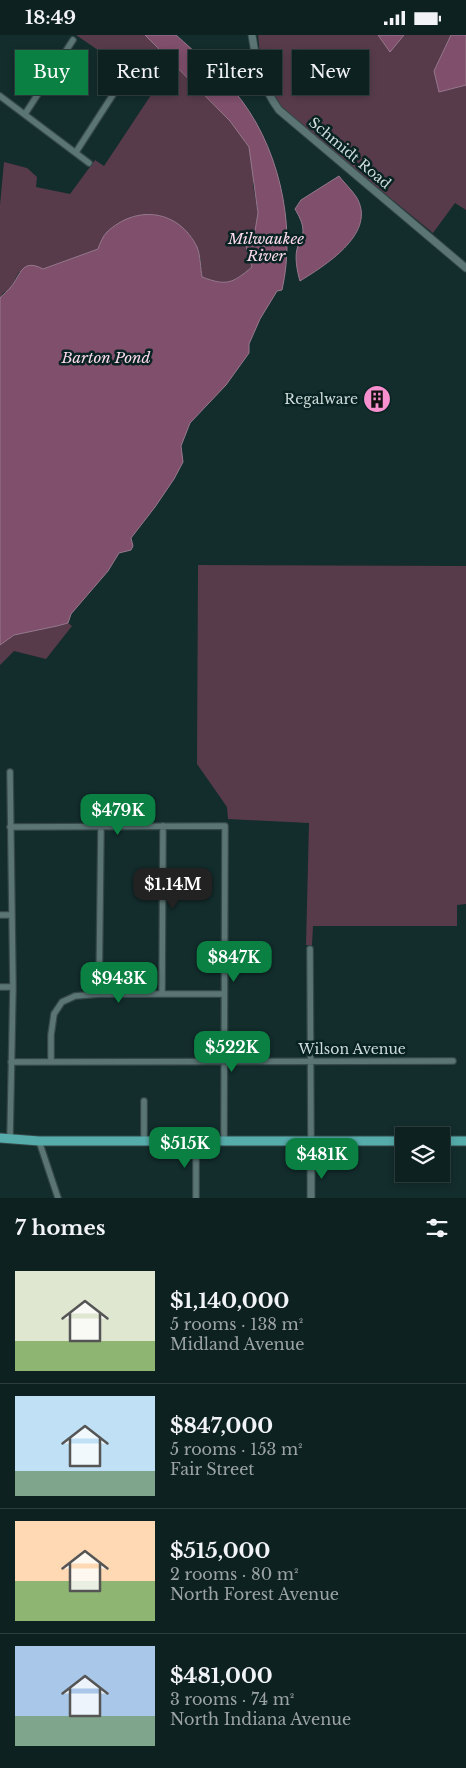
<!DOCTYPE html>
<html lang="en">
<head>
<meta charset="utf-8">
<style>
	body { margin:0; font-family:"Libre Baskerville",serif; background:#1c2e2e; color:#f1f3f6; height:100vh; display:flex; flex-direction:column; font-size:19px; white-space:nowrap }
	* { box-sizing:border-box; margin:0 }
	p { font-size:16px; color:#9ba3a5 }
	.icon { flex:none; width:28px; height:28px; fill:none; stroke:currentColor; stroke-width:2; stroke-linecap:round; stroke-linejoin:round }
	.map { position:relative; height:1163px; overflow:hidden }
	.sheet { display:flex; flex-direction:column; background:#0e2121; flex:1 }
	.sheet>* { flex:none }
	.hud { position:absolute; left:15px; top:15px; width:436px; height:45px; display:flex; gap:10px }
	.controls { position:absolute; left:395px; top:1092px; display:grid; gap:10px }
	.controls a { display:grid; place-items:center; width:55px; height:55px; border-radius:0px; background:#0e2121; box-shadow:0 2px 8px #0003,0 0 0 1px #2e3e3f; font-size:25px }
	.price { position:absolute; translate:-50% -42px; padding:0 11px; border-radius:10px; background:#0b8043; color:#fff; font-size:16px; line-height:32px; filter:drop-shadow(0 1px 2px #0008) }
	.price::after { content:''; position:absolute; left:50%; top:30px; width:15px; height:11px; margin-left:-8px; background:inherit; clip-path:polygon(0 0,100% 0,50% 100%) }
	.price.current { background:#222; color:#fff }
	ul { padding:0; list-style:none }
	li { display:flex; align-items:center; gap:15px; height:125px; padding:0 15px }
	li+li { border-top:1px solid #2e3e3f }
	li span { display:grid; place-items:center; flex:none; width:140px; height:100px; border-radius:0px; color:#555 }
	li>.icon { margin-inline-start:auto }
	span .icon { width:60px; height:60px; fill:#fffc; stroke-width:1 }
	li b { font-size:21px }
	h2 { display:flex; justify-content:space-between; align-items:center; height:60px; padding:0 15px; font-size:21px }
	.tag { padding:0 18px; border-radius:0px; background:#0e2121; box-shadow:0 2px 8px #0003,0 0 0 1px #2e3e3f; font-size:18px; line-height:45px }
	.tag.current { background:#0b8043; color:#fff }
	.status { display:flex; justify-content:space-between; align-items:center; height:35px; padding:0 25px; background:#0e2121; direction:ltr }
	.status svg { height:14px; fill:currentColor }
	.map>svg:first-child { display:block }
	.green { fill:#573b4b }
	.water { fill:#7f4f6b; stroke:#96798d }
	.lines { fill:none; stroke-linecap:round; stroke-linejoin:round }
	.minor-casing { stroke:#354848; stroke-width:8 }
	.tertiary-casing { stroke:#354848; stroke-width:9 }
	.primary-casing { stroke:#354848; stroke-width:11 }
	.minor { stroke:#5a7574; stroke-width:5.5 }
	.tertiary { stroke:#5a7574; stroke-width:7 }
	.primary { stroke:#55acab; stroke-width:9 }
	.labels { text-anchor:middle; stroke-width:5; stroke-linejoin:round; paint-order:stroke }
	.street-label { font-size:14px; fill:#cddcdb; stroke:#092222 }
	.poi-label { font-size:14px; fill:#cddcdb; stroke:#092222; text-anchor:end }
	.water-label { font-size:15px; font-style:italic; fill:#fadaeb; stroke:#092222 }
</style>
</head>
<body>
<div class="status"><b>18:49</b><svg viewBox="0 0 49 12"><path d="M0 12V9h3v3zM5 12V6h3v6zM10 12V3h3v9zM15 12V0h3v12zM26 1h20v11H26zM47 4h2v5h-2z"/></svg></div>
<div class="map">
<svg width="466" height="1163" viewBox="0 0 466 1163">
	<rect width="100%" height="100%" fill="#132c2c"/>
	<!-- green -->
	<path class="green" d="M 76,0 L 145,0 L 230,86 L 249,112 L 253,137 L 253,150 L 258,178 L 255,196 L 245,208 L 252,232 C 232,249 226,251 201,242 L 201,225 L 197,213 L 190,200 L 182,194 L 144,180 L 131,182 L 106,198 L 98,214 L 43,234 L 19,237 L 10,254 L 3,258 L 0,263 L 0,170 L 4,127 L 27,133 L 37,142 L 36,152 L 70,159 L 95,125 L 104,131 L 155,54 Z
		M 258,0 L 466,0 L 466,175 L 455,168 L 433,198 L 302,91 L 273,63 L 262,39 Z
		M 198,530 L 466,531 L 466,869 L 457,870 L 457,891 L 313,891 L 312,910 L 306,910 L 309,788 L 228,784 L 227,772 L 197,729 Z
		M 68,588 L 72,591 L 46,624 L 14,616 L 0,630 L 0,610 L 14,600 L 57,591 Z"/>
	<!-- water -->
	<path class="water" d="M 145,0 L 176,0 C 196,18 217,36 234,56 C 278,107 297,189 282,255 L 277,256 L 260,284 L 249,309 L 249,318 L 226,350 L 190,388 L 181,411 L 183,427 L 174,444 L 155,472 L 131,503 L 133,511 L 131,515 L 119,518 L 108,536 L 71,579 L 68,588 L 57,591 L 14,600 L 0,610 L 0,263 C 3,259 8,256 11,252 C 21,239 22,223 43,234 L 98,214 C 100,208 103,201 107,197 C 137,169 179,175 197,212 C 201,222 200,232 202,242 C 226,251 232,249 252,232 L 245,208 L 255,196 L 258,178 L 249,112 L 230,86 Z
		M 378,0 L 404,0 L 390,17 Z
		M 451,0 L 466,0 L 466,50 L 439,57 L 434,36 Z
		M 339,141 C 345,149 354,157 358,165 C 375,200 324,231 300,246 C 297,236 294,220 298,211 C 300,206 303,202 303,196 C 303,188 299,181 295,174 L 301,165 Z"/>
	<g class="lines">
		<!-- minor casing -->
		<g class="minor-casing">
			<path id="minor" d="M 0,61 L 89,128
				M 25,79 L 73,5
				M 76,117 L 125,41
				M 10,737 L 13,952 L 10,1103
				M 10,792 L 225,791 L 224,1105
				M 0,880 L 12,880
				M 310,914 L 311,1105
				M 0,952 L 13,952
				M 99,959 L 101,791
				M 162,959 L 163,791
				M 11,1027 L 453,1026
				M 51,1027 L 51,1000 L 54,979 L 62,967 L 75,961 L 99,959 L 223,959
				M 144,1105 L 144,1066
				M 39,1106 L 58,1163
				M 196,1106 L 196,1163"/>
		</g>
		<!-- tertiary casing -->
		<g class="tertiary-casing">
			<path id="tertiary" d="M 252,0 C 256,28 262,52 279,75 L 466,233
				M 311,1163 L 311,1105"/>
		</g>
		<!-- primary casing -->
		<g class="primary-casing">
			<path id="primary" d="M 0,1103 L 39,1106 L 404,1106
				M 441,1106 L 466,1106"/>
		</g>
		<!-- minor -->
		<use href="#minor" class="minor"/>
		<!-- tertiary -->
		<use href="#tertiary" class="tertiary"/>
		<!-- primary -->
		<use href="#primary" class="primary"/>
	</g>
	<!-- icons -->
	<defs>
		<g id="building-disc" transform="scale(1.4375)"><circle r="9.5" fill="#f790ce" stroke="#092222"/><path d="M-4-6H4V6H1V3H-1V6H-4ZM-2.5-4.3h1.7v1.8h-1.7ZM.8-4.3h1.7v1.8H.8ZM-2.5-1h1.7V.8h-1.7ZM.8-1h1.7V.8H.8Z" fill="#111"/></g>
	</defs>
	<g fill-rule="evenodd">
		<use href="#building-disc" x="377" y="364"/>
	</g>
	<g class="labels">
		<!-- street labels -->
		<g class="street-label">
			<text transform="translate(350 118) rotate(40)" y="5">Schmidt Road</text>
			<text x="352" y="1019">Wilson Avenue</text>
		</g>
		<!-- poi labels -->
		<g class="poi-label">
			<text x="358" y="369">Regalware</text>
		</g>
		<!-- water labels -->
		<g class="water-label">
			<text x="266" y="209">Milwaukee<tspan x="266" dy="17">River</tspan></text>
			<text x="106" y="328">Barton Pond</text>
		</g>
	</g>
</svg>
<div class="controls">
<a><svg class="icon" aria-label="layers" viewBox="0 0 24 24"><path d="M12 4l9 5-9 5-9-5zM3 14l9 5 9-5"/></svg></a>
</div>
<b class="price" style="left:118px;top:801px">$479K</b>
<b class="price current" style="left:173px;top:875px">$1.14M</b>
<b class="price" style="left:234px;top:948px">$847K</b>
<b class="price" style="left:119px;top:969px">$943K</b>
<b class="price" style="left:232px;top:1038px">$522K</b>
<b class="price" style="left:185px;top:1134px">$515K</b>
<b class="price" style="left:322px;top:1145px">$481K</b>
<div class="hud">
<a class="tag current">Buy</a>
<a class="tag">Rent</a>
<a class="tag">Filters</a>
<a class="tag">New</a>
</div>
</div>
<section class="sheet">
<h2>7 homes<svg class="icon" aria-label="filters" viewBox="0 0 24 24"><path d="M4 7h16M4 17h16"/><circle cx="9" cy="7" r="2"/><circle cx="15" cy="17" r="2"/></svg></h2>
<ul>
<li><span style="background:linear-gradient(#dfe7d0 70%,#8fb573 0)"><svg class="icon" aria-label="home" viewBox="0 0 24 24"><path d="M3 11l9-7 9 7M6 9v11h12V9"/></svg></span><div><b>$1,140,000</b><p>5 rooms · 138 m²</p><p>Midland Avenue</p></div></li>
<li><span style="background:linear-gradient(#bfe0f5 75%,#7fa58c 0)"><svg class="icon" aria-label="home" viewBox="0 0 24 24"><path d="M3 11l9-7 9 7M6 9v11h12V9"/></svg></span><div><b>$847,000</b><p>5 rooms · 153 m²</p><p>Fair Street</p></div></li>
<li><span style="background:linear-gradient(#ffd9b3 60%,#8fb573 0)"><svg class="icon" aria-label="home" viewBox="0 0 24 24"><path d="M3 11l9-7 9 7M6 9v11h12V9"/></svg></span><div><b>$515,000</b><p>2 rooms · 80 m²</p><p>North Forest Avenue</p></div></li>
<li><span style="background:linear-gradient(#a9c7e8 70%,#7fa58c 0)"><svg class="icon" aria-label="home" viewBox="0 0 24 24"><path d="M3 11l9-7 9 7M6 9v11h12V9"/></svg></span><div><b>$481,000</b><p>3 rooms · 74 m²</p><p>North Indiana Avenue</p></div></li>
</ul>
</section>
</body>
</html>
